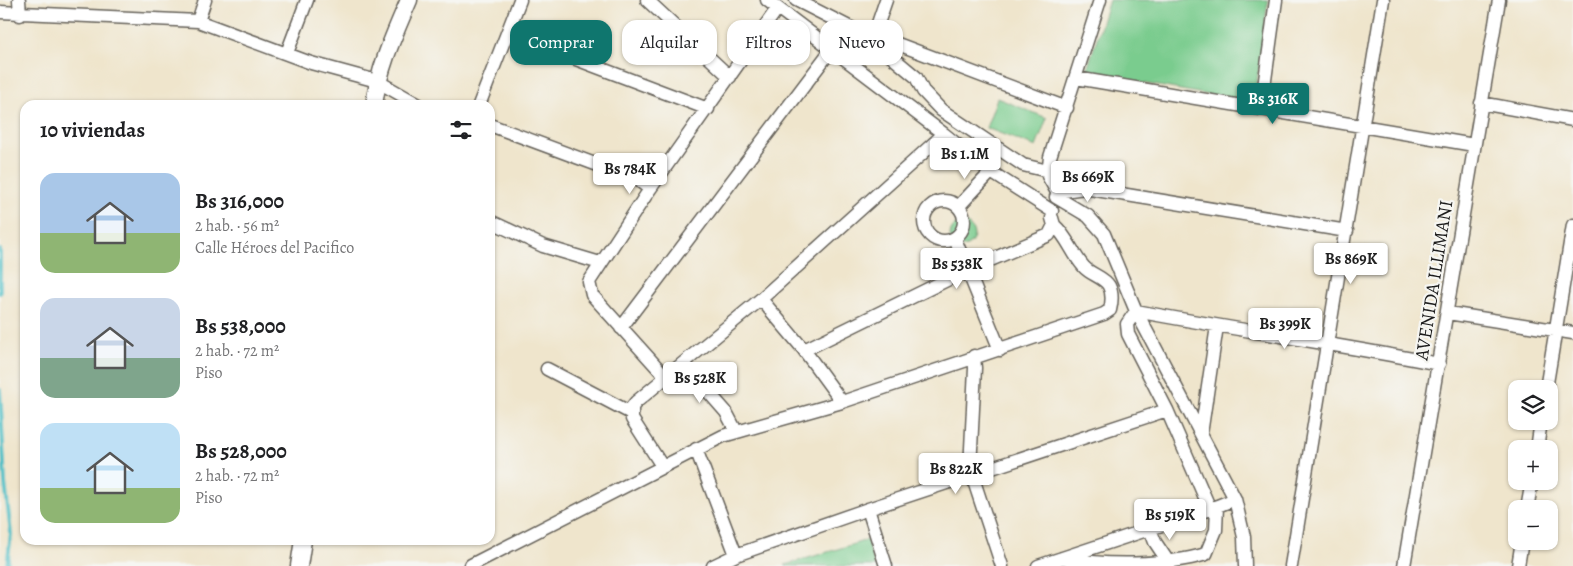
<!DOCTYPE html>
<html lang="es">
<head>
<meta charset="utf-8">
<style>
	body { margin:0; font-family:Alegreya,serif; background:#f6f6f6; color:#202124; height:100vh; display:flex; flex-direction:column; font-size:19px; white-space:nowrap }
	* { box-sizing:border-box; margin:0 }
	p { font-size:16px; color:#757577 }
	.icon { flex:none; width:28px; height:28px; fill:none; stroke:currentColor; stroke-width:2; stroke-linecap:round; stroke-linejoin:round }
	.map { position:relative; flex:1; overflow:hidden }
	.drawer { position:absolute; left:20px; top:100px; width:475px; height:445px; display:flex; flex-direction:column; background:#fff; border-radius:15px; box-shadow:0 1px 4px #0004 }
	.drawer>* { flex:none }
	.guide { position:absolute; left:510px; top:20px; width:475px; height:45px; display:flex; gap:10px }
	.controls { position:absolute; left:1508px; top:380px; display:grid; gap:10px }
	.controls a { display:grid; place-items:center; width:50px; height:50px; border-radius:10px; background:#fff; box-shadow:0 1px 4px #0004; font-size:25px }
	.price { position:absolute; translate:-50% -42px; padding:0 11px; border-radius:5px; background:#fff; color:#222; font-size:16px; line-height:32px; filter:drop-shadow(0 1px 2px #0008) }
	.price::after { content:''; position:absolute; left:50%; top:30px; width:15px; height:11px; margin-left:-8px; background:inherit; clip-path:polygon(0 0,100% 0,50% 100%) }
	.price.on { background:#0f766e; color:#fff }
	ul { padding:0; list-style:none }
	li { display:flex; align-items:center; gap:15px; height:125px; padding:0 20px }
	li span { display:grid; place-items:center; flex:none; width:140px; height:100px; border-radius:15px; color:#555 }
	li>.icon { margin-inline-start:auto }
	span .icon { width:60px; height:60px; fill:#fffc; stroke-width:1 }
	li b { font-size:21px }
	h2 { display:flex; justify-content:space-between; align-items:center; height:60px; padding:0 20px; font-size:21px }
	.chip { padding:0 18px; border-radius:15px; background:#fff; box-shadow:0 1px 4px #0004; font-size:18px; line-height:45px }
	.chip.on { background:#0f766e; color:#fff }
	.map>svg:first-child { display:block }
	.green { fill:#7acc8e; stroke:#4b7455 }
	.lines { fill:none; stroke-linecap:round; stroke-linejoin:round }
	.stream { stroke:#51bfc6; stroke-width:4 }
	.minor-casing { stroke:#66625a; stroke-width:15 }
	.tertiary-casing { stroke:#66625a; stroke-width:19 }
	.minor { stroke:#fff; stroke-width:12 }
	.tertiary { stroke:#fff; stroke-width:16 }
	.labels { text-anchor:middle; stroke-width:4.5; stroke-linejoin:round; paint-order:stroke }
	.street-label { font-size:19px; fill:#1c1c1c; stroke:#f6f6f2 }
</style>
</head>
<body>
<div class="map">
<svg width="1573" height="566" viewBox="0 0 1573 566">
	<rect width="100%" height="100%" fill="#f6f6f2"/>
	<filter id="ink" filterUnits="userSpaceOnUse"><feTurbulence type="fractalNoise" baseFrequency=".02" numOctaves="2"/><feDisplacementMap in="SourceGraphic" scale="10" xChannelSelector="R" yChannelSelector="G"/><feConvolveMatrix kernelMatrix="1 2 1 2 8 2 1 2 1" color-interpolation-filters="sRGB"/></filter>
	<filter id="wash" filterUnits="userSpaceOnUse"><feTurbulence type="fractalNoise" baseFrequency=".0096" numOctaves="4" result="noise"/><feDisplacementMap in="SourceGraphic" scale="20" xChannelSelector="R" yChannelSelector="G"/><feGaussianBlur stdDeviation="1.12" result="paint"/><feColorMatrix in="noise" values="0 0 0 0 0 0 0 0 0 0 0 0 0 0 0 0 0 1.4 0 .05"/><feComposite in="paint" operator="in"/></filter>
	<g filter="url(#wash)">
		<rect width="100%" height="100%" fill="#efe5cc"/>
		<!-- green -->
		<path class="green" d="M 1109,0 L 1268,0 L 1254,103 L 1086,73 Z
			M 997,98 L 1047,118 L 1036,147 L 986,128 Z
			M950 235a12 12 0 1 1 24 0a12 12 0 1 1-24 0Z
			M 867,540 L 875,566 L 786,566 L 785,565 Z"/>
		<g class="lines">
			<!-- stream -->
			<path class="stream" d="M 0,250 L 0,293
				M 0,390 L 5,483 L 11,534 L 7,566"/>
		</g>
	</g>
	<g filter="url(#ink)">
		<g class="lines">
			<!-- minor casing -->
			<g class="minor-casing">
				<path id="minor" d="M 19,0 L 20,15
					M 647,0 L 730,77
					M 767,0 L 944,134 L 991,172 L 1052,211
					M 796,0 L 855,30 L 874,35 L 1067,108
					M 886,0 L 874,35 L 886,52 L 916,77 L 923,91 L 941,110 L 1023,165 L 1048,171
					M 1100,0 L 1050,157 L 1048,176 L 1057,192 L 1084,188 L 1347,231
					M 0,12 L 198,21 L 311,63 L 377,81 L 419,105
					M 198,21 L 205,0
					M 507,33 L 708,109
					M 287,53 L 307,0
					M 1076,78 L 1474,145
					M 1481,103 L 1573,120
					M 479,105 L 520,0
					M 1261,109 L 1276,0
					M 490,125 L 638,180 L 650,189
					M 1056,197 L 1088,216 L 1104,234 L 1136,311 L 1235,499 L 1244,537 L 1245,566
					M924 221a20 20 0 1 1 40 0a20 20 0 1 1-40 0Z
					M 959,206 L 991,172
					M 490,221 L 543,246 L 600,263
					M 955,239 L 1000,350
					M 761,299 L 804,350 L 842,402
					M 1448,313 L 1573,333
					M 621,328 L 831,50
					M 804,350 L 967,270 L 1049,235 L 1054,225 L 1052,218
					M 974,356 L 975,368 L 970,469 L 1002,566
					M 684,364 L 726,412 L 736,431
					M 547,369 L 631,413
					M 665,376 L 592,295 L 589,282 L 650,189 L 777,9
					M 1546,389 L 1573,225
					M 1201,434 L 1217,326
					M 696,449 L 736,555
					M 1537,449 L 1541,421
					M 662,466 L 632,419 L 632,407 L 636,402 L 761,299 L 944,134
					M 868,509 L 886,566
					M 1210,509 L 1167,410 L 1128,334 L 1127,324 L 1136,311 C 1237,330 1338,344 1439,364
					M 1527,509 L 1532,481
					M 1150,529 L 1155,542 L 1169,563
					M 1062,558 C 1102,566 1167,566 1206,554 L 1216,530 L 1217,506
					M 471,565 L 723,436 L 842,402 L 1104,314 L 1110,310 C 1112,302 1113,294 1109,286 C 1104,277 1091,275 1084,267 C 1072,254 1068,237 1054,225
					M 713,566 L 736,555 L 868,509 L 1167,410
					M 1038,566 L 1210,509 L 1235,499
					M 1291,566 L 1383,0
					M 1404,566 L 1499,0
					M 1518,566 L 1522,541"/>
			</g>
			<!-- tertiary casing -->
			<g class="tertiary-casing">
				<path id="tertiary" d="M 374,105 C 379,67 394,35 409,0
					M 299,566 L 303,540"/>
			</g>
			<!-- minor -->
			<use href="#minor" class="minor"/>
			<!-- tertiary -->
			<use href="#tertiary" class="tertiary"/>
		</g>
	</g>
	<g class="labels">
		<!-- street labels -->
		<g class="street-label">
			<text transform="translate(1433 280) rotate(-81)" y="7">AVENIDA ILLIMANI</text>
		</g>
	</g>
</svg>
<div class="controls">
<a><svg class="icon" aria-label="layers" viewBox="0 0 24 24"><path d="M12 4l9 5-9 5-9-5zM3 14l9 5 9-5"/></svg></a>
<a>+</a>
<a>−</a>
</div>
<b class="price on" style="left:1273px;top:125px">Bs 316K</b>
<b class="price" style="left:965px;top:180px">Bs 1.1M</b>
<b class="price" style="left:630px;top:195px">Bs 784K</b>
<b class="price" style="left:1088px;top:203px">Bs 669K</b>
<b class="price" style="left:1351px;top:285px">Bs 869K</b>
<b class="price" style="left:957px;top:290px">Bs 538K</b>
<b class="price" style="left:1285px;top:350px">Bs 399K</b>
<b class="price" style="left:700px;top:404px">Bs 528K</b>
<b class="price" style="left:956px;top:495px">Bs 822K</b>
<b class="price" style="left:1170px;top:541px">Bs 519K</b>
<div class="guide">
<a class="chip on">Comprar</a>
<a class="chip">Alquilar</a>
<a class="chip">Filtros</a>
<a class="chip">Nuevo</a>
</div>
<section class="drawer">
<h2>10 viviendas<svg class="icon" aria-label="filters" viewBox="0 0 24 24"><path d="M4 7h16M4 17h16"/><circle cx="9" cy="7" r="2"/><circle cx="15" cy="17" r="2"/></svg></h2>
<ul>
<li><span style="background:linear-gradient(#a9c7e8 60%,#8fb573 0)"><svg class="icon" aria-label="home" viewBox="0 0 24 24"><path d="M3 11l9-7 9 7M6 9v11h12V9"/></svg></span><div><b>Bs 316,000</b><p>2 hab. · 56 m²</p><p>Calle Héroes del Pacifico</p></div></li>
<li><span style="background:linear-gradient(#c9d6e8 60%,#7fa58c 0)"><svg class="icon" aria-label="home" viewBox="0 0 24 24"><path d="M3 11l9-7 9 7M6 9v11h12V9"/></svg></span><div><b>Bs 538,000</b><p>2 hab. · 72 m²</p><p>Piso</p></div></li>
<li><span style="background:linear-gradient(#bfe0f5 65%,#8fb573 0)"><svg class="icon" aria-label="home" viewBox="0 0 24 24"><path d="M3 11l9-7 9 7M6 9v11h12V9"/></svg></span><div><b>Bs 528,000</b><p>2 hab. · 72 m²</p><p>Piso</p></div></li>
</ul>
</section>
</div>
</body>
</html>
